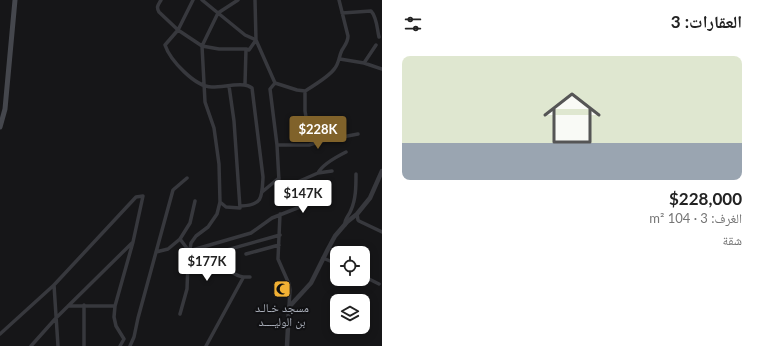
<!DOCTYPE html>
<html lang="ar">
<head>
<meta charset="utf-8">
<style>
	body { margin:0; font-family:Lato,"Noto Naskh Arabic",sans-serif; background:#f2f2f2; color:#222; direction:rtl; height:100vh; display:flex; flex-direction:column; font-size:15px; white-space:nowrap }
	* { box-sizing:border-box; margin:0 }
	p { font-size:13px; color:#767676 }
	.icon { flex:none; width:22px; height:22px; fill:none; stroke:currentColor; stroke-width:2; stroke-linecap:round; stroke-linejoin:round }
	.map { position:relative; flex:1; overflow:hidden; direction:ltr }
	.sheet { display:flex; flex-direction:column; background:#fff; width:380px }
	.sheet>* { flex:none }
	.controls { position:absolute; left:330px; top:246px; display:grid; gap:8px }
	.controls a { display:grid; place-items:center; width:40px; height:40px; border-radius:8px; background:#fff; box-shadow:0 2px 10px #0003; font-size:20px }
	.price { position:absolute; translate:-50% -34px; padding:0 9px; border-radius:4px; background:#fff; color:#222; font-size:13px; line-height:26px; filter:drop-shadow(0 1px 2px #0008) }
	.price::after { content:''; position:absolute; left:50%; top:24px; width:12px; height:9px; margin-left:-6px; background:inherit; clip-path:polygon(0 0,100% 0,50% 100%) }
	.price.on { background:#80622a; color:#fff }
	ul { padding:0; list-style:none }
	li { display:grid; align-content:center; gap:8px; height:212px; padding:0 20px }
	li+li { border-top:1px solid #e0e0e0 }
	li span { display:grid; place-items:center; height:124px; border-radius:8px; color:#555 }
	li>.icon { margin-inline-start:auto }
	span .icon { width:72px; height:72px; fill:#fffc; stroke-width:1 }
	li b { font-size:17px }
	h2 { display:flex; justify-content:space-between; align-items:center; height:48px; padding:0 20px; font-size:17px }
	main { display:flex; flex:1; min-height:0 }
	.map>svg:first-child { display:block }
	.lines { fill:none; stroke-linecap:round; stroke-linejoin:round }
	.minor { stroke:#37383d; stroke-width:3.5 }
	.tertiary { stroke:#37383d; stroke-width:4.5 }
	.secondary { stroke:#45474d; stroke-width:5 }
	.labels { text-anchor:middle; stroke-width:4; stroke-linejoin:round; paint-order:stroke }
	.poi-label { font-size:12px; fill:#a8adb8; stroke:#111113 }
</style>
</head>
<body>
<main>
<section class="sheet">
<h2>العقارات: 3<svg class="icon" aria-label="filters" viewBox="0 0 24 24"><path d="M4 7h16M4 17h16"/><circle cx="9" cy="7" r="2"/><circle cx="15" cy="17" r="2"/></svg></h2>
<ul>
<li><span style="background:linear-gradient(#dfe7d0 70%,#9aa5b1 0)"><svg class="icon" aria-label="home" viewBox="0 0 24 24"><path d="M3 11l9-7 9 7M6 9v11h12V9"/></svg></span><div><b>$228,000</b><p>الغرف: 3 · 104 m²</p><p>شقة</p></div></li>
</ul>
</section>
<div class="map">
<svg width="382" height="346" viewBox="0 0 382 346">
	<rect width="100%" height="100%" fill="#161618"/>
	<g class="lines">
		<!-- minor -->
		<path class="minor" d="M 161,0 C 158,5 156,7 159,12 L 178,30 L 165,45 C 170,60 195,87 212,87 C 223,87 233,84 244,85 C 247,85 249,86 252,88 L 263,177 C 262,197 263,205 241,206
			M 193,0 L 178,30 L 202,46 L 219,49 L 246,49
			M 202,0 L 218,13 L 238,0
			M 255,0 L 256,40 L 275,83 L 270,89 L 277,145 L 279,181 L 281,186 L 286,187 L 318,173 L 332,171
			M 342,13 L 371,11 C 377,17 377,29 379,37
			M 340,59 L 364,63 L 382,69
			M 364,63 L 376,45
			M 275,83 L 297,90 L 305,91 C 313,86 330,76 335,68 C 339,63 339,56 342,50 C 345,45 348,42 348,36 L 339,0
			M 229,86 L 234,121 L 240,208 L 226,207 L 220,202 L 219,164 L 214,128 L 205,102 L 202,46 L 218,13 L 245,35 L 256,40 L 249,50 L 246,49 L 245,84
			M 305,91 L 305,111 L 306,117 L 315,127 L 319,134 L 321,141
			M 277,145 L 309,145 L 321,141 L 358,134
			M 318,173 C 322,165 338,156 346,152
			M 262,192 L 279,178
			M 220,202 L 217,214 L 208,227 L 196,236 L 191,243 L 188,263 C 193,267 201,274 208,274 C 208,274 213,272 214,272 C 217,270 219,269 223,269 C 234,271 235,278 250,277
			M 280,214 L 278,259 L 289,284 L 290,290 L 289,306
			M 357,214 L 358,220 L 359,221 L 382,232
			M 345,225 C 344,219 349,216 351,210 C 356,199 356,186 356,174
			M 180,239 L 190,223 L 195,201
			M 189,251 L 251,233 L 272,218 L 320,199
			M 156,252 L 168,249 L 180,239 L 189,251
			M 246,254 L 279,245
			M 198,258 L 280,235
			M 323,258 L 337,264
			M 363,276 L 379,284
			M 54,285 L 58,346
			M 84,305 L 84,346
			M 68,306 L 115,306
			M 180,314 L 187,289 L 188,263
			M 0,334 L 54,285 L 136,197 L 143,196 L 133,242 L 115,306 L 114,317 L 116,326 L 124,339 L 120,346
			M 31,346 L 56,318 L 132,243
			M 130,346 L 134,337 L 138,318 L 173,190 L 187,178
			M 206,346 L 243,278"/>
		<!-- tertiary -->
		<path class="tertiary" d="M 287,346 L 289,307 L 311,283 L 328,249 L 335,236 L 347,222 L 357,214 L 370,198 L 382,171"/>
		<!-- secondary -->
		<path class="secondary" d="M 0,127 L 5,109 L 6,98 L 15,0"/>
	</g>
	<!-- icons -->
	<defs>
		<g id="mosque-square" transform="scale(0.9)"><rect x="-9" y="-9" width="18" height="18" rx="4" fill="#f2b134" stroke="#111113"/><path d="M3.5-4.9A6 6 0 1 0 3.5 4.9A5 5 0 1 1 3.5-4.9Z" fill="#111"/></g>
	</defs>
	<g fill-rule="evenodd">
		<use href="#mosque-square" x="282" y="289"/>
	</g>
	<g class="labels">
		<!-- poi labels -->
		<g class="poi-label">
			<text x="282" y="312">مسجد خـالـد<tspan x="282" dy="14">بن الوليــــد</tspan></text>
		</g>
	</g>
</svg>
<div class="controls">
<a><svg class="icon" aria-label="locate" viewBox="0 0 24 24"><circle cx="12" cy="12" r="6"/><path d="M12 2v4M12 18v4M2 12h4M18 12h4"/></svg></a>
<a><svg class="icon" aria-label="layers" viewBox="0 0 24 24"><path d="M12 4l9 5-9 5-9-5zM3 14l9 5 9-5"/></svg></a>
</div>
<b class="price on" style="left:318px;top:150px">$228K</b>
<b class="price" style="left:303px;top:214px">$147K</b>
<b class="price" style="left:207px;top:282px">$177K</b>
</div>
</main>
</body>
</html>
